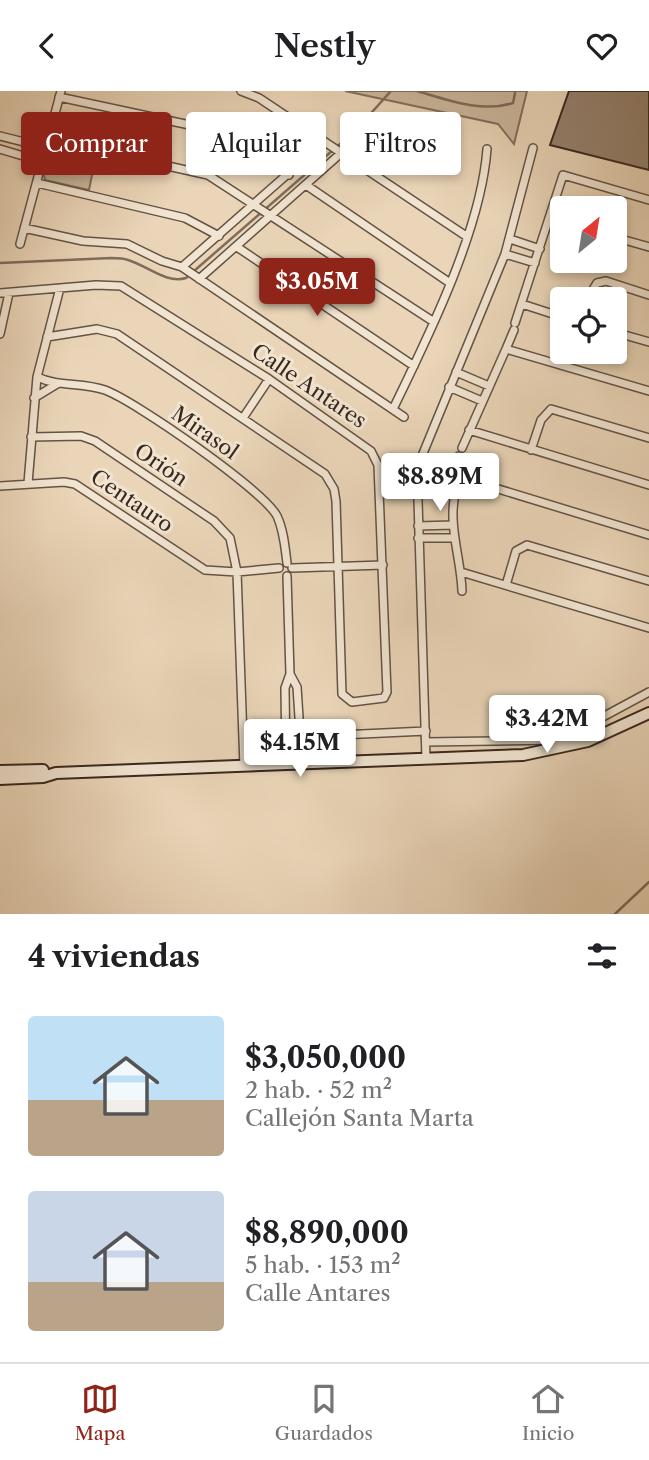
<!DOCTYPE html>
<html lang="es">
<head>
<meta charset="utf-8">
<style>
	body { margin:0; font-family:"Libre Caslon Text",serif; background:#f6f6f6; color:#202124; height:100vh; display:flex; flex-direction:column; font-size:26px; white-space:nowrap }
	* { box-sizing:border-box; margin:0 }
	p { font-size:23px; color:#757577 }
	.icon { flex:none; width:38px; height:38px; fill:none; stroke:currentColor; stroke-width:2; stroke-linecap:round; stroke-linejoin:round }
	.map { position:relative; height:823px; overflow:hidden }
	.side { display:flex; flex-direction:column; background:#fff; flex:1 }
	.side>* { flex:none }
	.hud { position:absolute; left:21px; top:21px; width:607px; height:63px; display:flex; gap:14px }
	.needle { width:46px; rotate:30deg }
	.fabs { position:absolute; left:550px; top:105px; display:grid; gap:14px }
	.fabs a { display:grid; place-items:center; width:77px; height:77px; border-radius:7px; background:#fff; box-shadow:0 4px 10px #0003; font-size:35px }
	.price { position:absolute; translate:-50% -60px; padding:0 16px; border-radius:7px; background:#fff; color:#222; font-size:23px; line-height:46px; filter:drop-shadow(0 2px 4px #0008) }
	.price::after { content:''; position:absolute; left:50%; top:42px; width:21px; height:16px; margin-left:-10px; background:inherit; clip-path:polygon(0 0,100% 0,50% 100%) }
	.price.current { background:#8f2418; color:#fff }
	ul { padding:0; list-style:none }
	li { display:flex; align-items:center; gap:21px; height:175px; padding:0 28px }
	li span { display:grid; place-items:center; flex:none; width:196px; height:140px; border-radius:7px; color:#555 }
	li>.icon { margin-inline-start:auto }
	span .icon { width:84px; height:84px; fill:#fffc; stroke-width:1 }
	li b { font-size:30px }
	h2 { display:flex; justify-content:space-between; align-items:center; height:84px; padding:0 28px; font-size:30px }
	.tag { padding:0 24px; border-radius:7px; background:#fff; box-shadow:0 4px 10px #0003; font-size:24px; line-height:63px }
	.tag.current { background:#8f2418; color:#fff }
	header { display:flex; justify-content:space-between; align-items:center; height:91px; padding:0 28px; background:#fff; font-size:32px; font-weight:600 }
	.dock { display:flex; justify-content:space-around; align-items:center; height:98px; border-top:2px solid #e0e0e0; background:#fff; font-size:19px; color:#757577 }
	.dock a { display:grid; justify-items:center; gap:4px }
	.dock .current { color:#8f2418 }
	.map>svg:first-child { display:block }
	.green { fill:#ccb89e; stroke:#82705e; stroke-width:2 }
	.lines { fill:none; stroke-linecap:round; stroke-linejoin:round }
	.stream { stroke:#7e6c5c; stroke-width:2.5 }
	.building { fill:#95826f; stroke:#38281f; stroke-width:2 }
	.minor-casing { stroke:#645345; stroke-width:10 }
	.secondary-casing { stroke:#38281f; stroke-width:14 }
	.minor { stroke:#f1e4d1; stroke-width:7 }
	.secondary { stroke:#f1e4d1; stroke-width:10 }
	.labels { text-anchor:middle; stroke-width:6; stroke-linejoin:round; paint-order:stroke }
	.street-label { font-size:21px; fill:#38281f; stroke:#f1e4d1 }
</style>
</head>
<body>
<header><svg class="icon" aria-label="back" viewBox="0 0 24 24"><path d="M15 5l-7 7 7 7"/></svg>Nestly<svg class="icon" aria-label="heart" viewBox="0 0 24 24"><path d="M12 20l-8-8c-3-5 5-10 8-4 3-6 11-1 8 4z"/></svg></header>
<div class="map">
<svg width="649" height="823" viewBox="0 0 649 823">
	<rect width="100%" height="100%" fill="#ead5b8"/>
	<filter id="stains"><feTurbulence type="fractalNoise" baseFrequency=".00286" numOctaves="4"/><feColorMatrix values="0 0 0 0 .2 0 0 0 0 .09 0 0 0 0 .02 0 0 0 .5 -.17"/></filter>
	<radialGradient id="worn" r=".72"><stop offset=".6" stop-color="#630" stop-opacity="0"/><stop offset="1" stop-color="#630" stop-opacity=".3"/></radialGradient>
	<!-- green -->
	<path class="green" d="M 345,0 L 527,0 L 514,53 L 498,33 Z
		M 53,56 L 96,64 L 89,99 L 45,89 L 44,84 Z"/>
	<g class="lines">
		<!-- stream -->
		<path class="stream" d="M 417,0 C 448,9 482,22 513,12 L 515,2
			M 0,172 L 111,167 C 116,167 123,167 128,169 C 146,174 166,193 186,187 L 356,39 L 391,0
			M 615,823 L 649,791"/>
	</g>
	<!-- building -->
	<path class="building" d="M 569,0 L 649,0 L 649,79 L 550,54 Z"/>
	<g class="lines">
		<!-- minor casing -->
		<g class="minor-casing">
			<path id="minor" d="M 241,0 L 259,7 L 466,145
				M 59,6 L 213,39 L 254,60 L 289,84
				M 0,45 L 44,56
				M 47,48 L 208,84 L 434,231
				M 0,58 L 40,70
				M 37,92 L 185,127 L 219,145
				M 306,94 L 450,192
				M 549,127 L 562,131
				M 24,137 L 83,150 L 127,153 L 162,170 L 182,176 L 404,326
				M 614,146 L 649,156
				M 510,148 L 540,158
				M 20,153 L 61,0
				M 237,156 L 414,275
				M 505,163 L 535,172
				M 182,176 L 323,52
				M 199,188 L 340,63
				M 0,202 L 96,194 L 121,195 L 269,288 L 371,360 L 378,374 L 387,601 L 384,607 L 352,611 L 342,603 L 336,410 L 334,398 L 325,383 L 117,243 L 97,238 L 47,246
				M 587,208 L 597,192 L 606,190 L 649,204
				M 522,213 L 562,226
				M 515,232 L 563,84 L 649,109
				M 614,241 L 649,251
				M 0,243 L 9,202
				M 506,258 L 514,239
				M 456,281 L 489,295
				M 37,286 C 59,296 82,291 105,299 C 135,310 263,399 277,425 C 284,440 285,457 287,472
				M 449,296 L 482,310
				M 34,307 L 57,293
				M 393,318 C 429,244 481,139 487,58
				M 243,327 L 269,288
				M 469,339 L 649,394
				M 31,346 L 81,345 L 95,350 L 214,430 L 230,447 L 237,481 L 244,675
				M 462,357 L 506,258 L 649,300
				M 531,359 L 541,329 L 551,318 L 649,347
				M 28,392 L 37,286 L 60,197
				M 458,393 L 459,365
				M 0,395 L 64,391 L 75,393 L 205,479 L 237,481 L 279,477
				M 418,435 L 453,434
				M 418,447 L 455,447
				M 292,477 L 383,474
				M 461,481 L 649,537
				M 506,494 L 516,460 L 527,454 L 649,490
				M 462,500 C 461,465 445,428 458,393 L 467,391 L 482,393 L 649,444
				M 290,583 L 297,596 L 302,672
				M 286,639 L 319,645 L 426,640
				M 426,651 L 562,649 L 574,645 L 586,635 L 649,601
				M 426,667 L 417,377 L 505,163 L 533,57
				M 286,673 L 285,597 L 290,583 L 287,485"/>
		</g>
		<!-- secondary casing -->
		<g class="secondary-casing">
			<path id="secondary" d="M 0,680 L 43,679
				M 0,688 L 43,686 L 56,682 L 523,664 L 588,650 L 649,622"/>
		</g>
		<!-- minor -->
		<use href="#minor" class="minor"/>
		<!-- secondary -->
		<use href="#secondary" class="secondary"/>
	</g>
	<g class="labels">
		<!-- street labels -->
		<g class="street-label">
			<text transform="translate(309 295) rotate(34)" y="7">Calle Antares</text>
			<text transform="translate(205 342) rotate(35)" y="7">Mirasol</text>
			<text transform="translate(161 374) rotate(34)" y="7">Orión</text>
			<text transform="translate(132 410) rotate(34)" y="7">Centauro</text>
		</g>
	</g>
	<rect width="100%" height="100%" filter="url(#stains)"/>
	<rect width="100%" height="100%" fill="url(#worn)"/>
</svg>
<div class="fabs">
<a><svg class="needle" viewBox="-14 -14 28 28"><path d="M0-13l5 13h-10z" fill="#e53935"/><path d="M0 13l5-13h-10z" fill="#757577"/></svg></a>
<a><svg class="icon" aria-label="locate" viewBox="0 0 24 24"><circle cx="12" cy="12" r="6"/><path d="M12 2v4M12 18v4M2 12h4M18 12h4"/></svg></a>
</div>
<b class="price current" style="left:317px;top:227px">$3.05M</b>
<b class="price" style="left:440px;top:422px">$8.89M</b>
<b class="price" style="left:547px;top:664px">$3.42M</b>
<b class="price" style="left:300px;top:688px">$4.15M</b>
<div class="hud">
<a class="tag current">Comprar</a>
<a class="tag">Alquilar</a>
<a class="tag">Filtros</a>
</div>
</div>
<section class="side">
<h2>4 viviendas<svg class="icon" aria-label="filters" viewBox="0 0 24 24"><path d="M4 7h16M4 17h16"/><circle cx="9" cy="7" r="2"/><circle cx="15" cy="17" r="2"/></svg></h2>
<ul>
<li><span style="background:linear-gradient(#bfe0f5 60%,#b9a48a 0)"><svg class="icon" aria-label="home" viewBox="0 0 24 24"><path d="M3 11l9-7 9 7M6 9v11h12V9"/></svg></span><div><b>$3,050,000</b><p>2 hab. · 52 m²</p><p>Callejón Santa Marta</p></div></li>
<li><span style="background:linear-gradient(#c9d6e8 65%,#b9a48a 0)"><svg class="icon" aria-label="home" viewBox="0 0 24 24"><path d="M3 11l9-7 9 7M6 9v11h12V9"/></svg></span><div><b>$8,890,000</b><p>5 hab. · 153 m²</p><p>Calle Antares</p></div></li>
</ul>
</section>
<nav class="dock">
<a class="current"><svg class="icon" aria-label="map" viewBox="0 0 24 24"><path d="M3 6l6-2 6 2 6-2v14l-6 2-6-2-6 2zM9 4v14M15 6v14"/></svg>Mapa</a>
<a><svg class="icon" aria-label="saved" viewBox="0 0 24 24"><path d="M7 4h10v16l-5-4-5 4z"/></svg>Guardados</a>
<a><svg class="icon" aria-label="home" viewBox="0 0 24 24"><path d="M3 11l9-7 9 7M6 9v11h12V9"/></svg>Inicio</a>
</nav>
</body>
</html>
